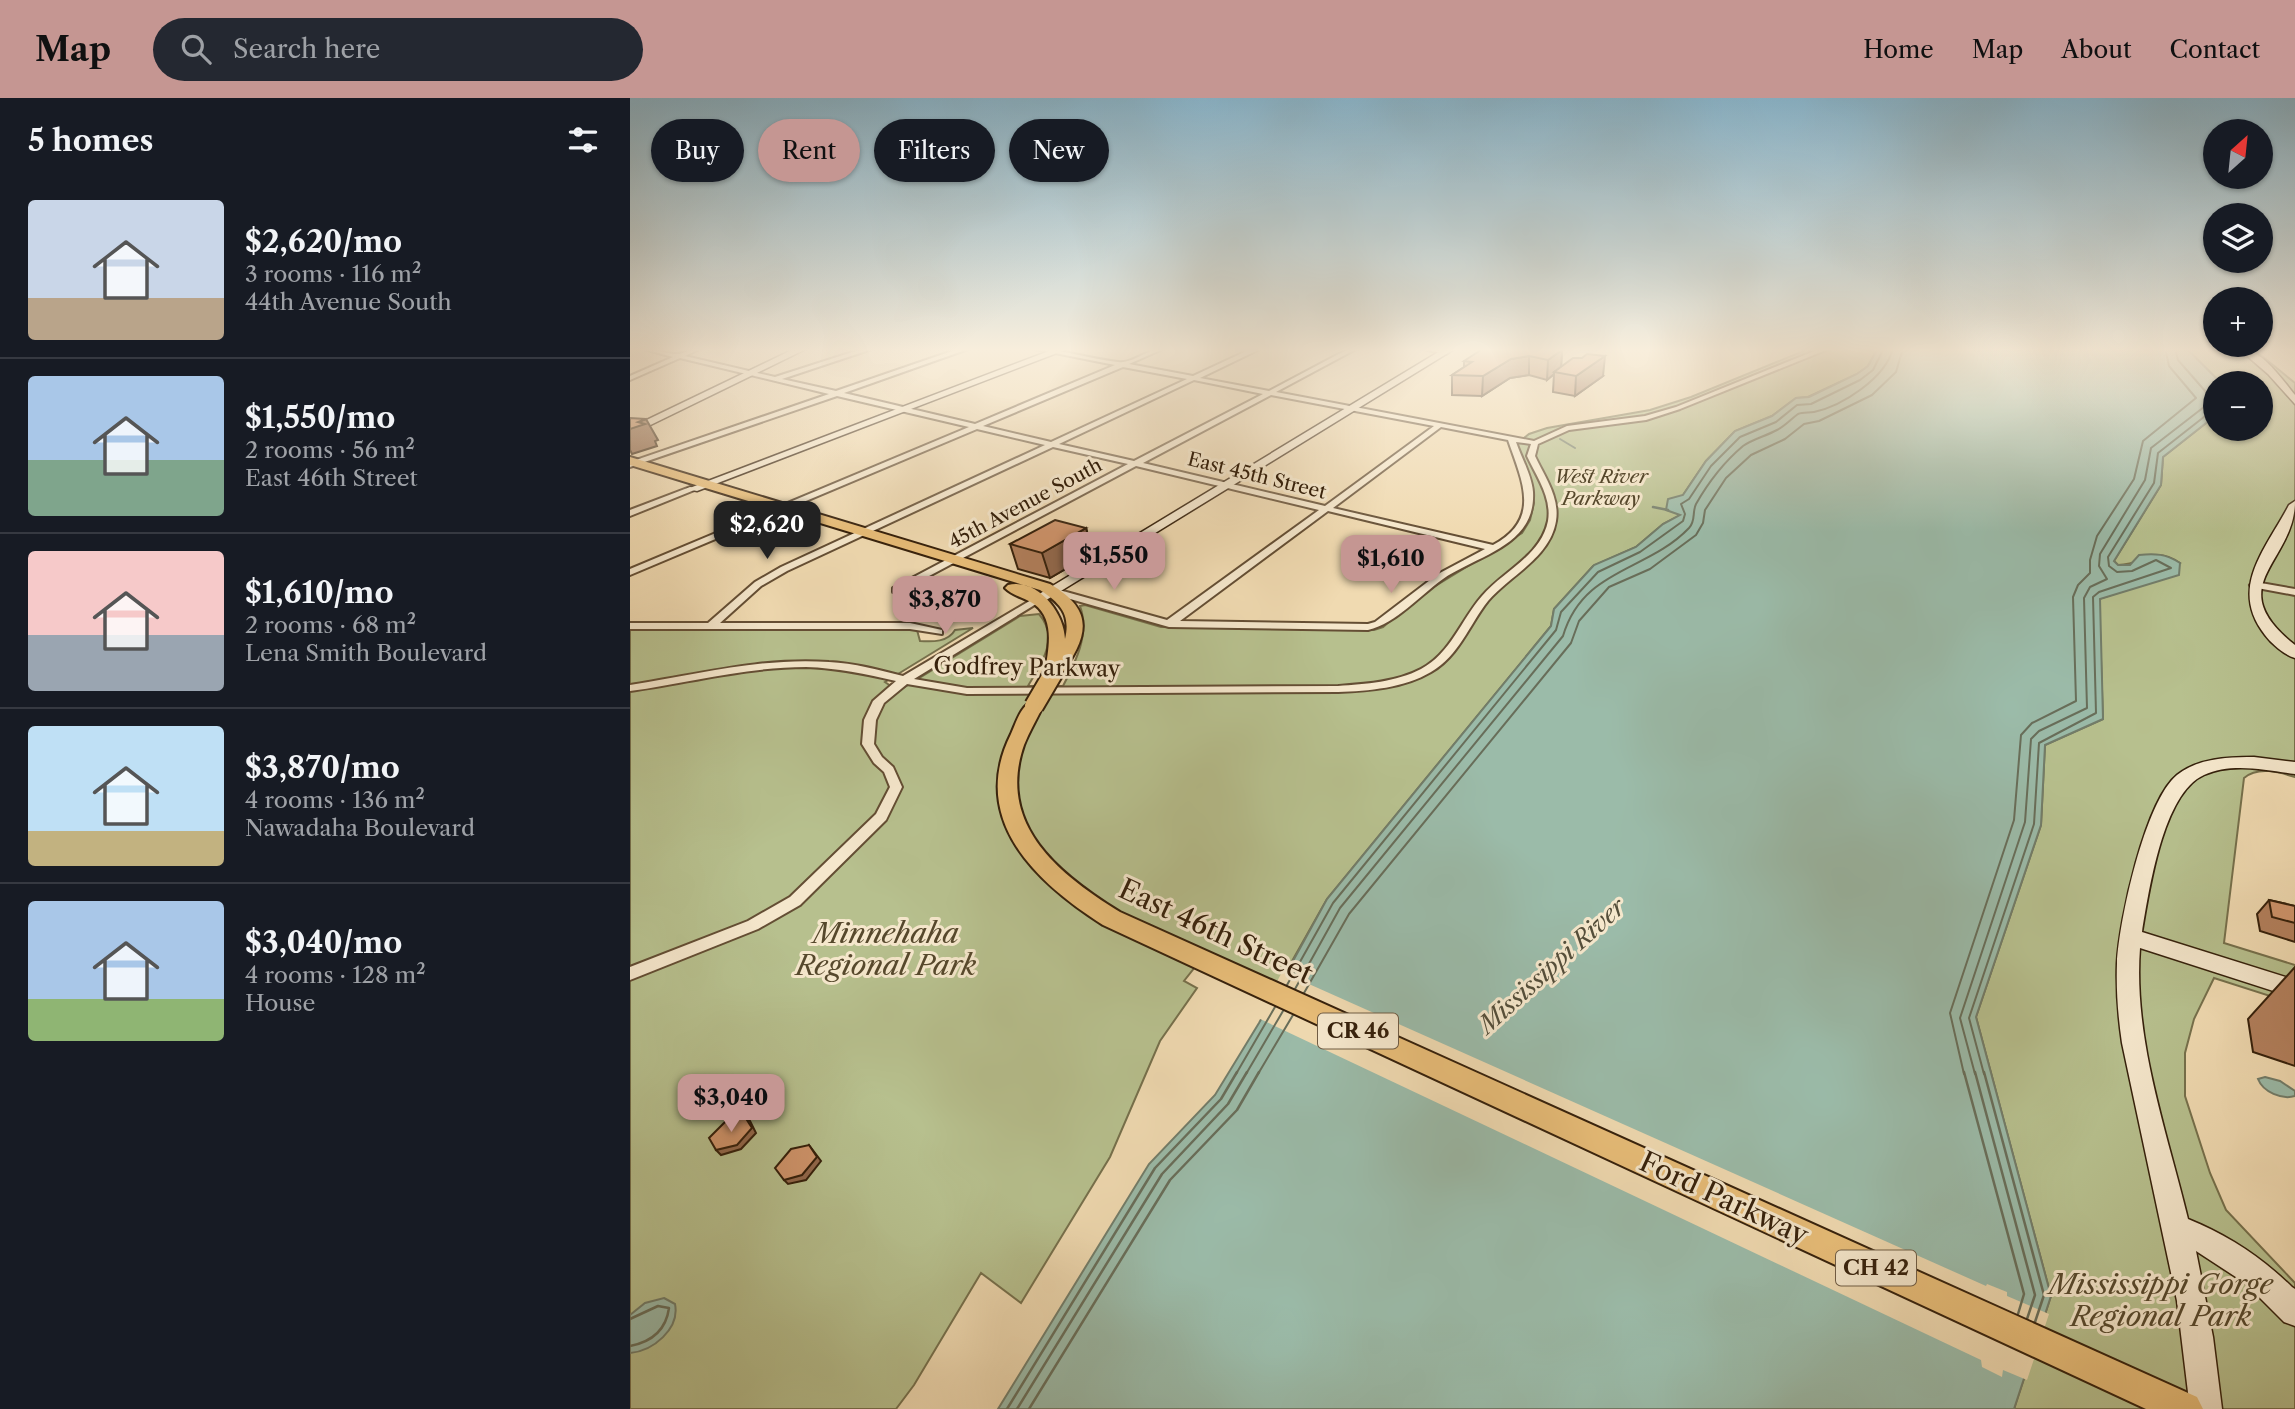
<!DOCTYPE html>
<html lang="en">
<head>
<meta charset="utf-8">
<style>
	body { margin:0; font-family:"Libre Caslon Text",serif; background:#242831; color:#f1f3f6; height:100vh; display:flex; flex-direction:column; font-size:26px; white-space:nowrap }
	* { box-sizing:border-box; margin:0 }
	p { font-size:23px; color:#9ea1a6 }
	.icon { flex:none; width:38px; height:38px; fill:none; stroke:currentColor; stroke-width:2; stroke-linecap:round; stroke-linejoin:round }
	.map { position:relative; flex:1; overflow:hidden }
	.panel { display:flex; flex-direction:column; background:#171b24; width:630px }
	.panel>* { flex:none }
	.banner { position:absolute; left:21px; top:21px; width:665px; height:63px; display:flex; gap:14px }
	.needle { width:46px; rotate:27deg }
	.tools { position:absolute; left:1573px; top:21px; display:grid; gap:14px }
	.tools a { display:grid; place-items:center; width:70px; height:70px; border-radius:50%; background:#171b24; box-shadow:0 2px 5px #0004; font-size:35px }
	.price { position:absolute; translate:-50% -60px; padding:0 16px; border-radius:14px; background:#c59692; color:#111; font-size:23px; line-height:46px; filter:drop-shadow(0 2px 4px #0008) }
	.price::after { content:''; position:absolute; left:50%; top:42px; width:21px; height:16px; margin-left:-10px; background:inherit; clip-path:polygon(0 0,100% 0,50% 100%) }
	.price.current { background:#222; color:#fff }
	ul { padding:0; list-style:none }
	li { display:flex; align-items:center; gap:21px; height:175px; padding:0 28px }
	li+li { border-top:2px solid #363941 }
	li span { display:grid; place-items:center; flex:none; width:196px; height:140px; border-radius:7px; color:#555 }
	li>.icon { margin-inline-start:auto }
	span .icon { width:84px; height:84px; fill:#fffc; stroke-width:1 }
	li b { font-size:30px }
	h2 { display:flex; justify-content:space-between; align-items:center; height:84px; padding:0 28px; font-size:30px }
	.tag { padding:0 24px; border-radius:32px; background:#171b24; box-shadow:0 2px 5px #0004; font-size:24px; line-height:63px }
	.tag.current { background:#c59692; color:#111 }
	header { display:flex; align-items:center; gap:42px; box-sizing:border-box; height:98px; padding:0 35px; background:#c59692; color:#111 }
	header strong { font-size:33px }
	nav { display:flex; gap:38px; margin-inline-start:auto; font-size:24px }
	.search { width:490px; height:63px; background:#242831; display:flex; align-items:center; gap:18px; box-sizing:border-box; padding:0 24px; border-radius:38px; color:#9ea1a6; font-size:26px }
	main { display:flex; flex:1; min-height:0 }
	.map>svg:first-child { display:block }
	.green { fill:#b7c08e; stroke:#76704c; stroke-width:2 }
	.water { fill:#9bbba9; stroke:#727d6a; stroke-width:2 }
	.pier { fill:#f0dab1 }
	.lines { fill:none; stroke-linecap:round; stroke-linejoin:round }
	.shore-far1 { stroke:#686e5a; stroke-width:2 }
	.shore { stroke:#686e5a; stroke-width:2.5 }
	.stream-far1 { stroke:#727d6a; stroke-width:2 }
	.stream { stroke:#727d6a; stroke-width:2.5 }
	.street-casing { stroke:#644e34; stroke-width:4 }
	.secondary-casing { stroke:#35200b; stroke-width:3 }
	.primary-casing { stroke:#35200b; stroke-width:4 }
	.street { fill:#f5e7cc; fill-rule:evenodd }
	.secondary { fill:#f5e7cc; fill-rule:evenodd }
	.primary { fill:#e8bd78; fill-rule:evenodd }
	.primary-bridge-casing { stroke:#35200b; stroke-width:22; stroke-linecap:butt }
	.primary-bridge { stroke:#e8bd78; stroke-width:18 }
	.wall { fill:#b3805d; stroke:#35200b; stroke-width:2 }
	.shaded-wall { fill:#92684c; stroke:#35200b; stroke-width:2 }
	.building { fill:#d0956c; stroke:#35200b; stroke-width:2 }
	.labels { text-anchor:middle; stroke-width:6; stroke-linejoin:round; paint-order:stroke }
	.far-street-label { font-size:19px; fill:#35200b; stroke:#f5e7cc }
	.far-park-label { font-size:19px; font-style:italic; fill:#56482c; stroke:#f5e7cc }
	.shield { fill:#f5e7cc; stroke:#6f5c45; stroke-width:2 }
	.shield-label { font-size:21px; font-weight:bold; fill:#35200b }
	.street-label { font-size:23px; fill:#35200b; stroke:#f5e7cc }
	.water-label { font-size:24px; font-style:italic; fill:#544e3a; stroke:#f5e7cc }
	.near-street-label { font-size:28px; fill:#35200b; stroke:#f5e7cc }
	.near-park-label { font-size:28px; font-style:italic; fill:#56482c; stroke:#f5e7cc }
</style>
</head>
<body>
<header>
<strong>Map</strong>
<div class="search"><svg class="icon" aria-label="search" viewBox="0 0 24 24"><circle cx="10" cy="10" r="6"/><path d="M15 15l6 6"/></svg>Search here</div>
<nav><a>Home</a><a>Map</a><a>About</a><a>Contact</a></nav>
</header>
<main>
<section class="panel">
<h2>5 homes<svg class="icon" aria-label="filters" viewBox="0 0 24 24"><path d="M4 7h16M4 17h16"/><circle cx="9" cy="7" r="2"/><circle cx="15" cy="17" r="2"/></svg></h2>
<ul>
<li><span style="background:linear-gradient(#c9d6e8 70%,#b9a48a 0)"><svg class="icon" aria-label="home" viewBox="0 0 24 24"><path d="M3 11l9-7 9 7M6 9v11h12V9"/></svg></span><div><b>$2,620/mo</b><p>3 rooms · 116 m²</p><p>44th Avenue South</p></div></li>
<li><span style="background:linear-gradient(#a9c7e8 60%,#7fa58c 0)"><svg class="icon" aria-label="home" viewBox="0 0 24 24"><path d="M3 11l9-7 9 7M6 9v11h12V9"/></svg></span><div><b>$1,550/mo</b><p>2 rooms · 56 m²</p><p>East 46th Street</p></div></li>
<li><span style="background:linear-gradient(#f6c9c9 60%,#9aa5b1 0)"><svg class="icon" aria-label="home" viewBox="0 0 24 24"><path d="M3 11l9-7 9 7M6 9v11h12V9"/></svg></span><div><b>$1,610/mo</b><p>2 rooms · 68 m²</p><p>Lena Smith Boulevard</p></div></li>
<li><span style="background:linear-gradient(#bfe0f5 75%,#c2b280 0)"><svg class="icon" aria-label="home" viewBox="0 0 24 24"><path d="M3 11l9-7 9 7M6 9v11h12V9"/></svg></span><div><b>$3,870/mo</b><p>4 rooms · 136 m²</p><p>Nawadaha Boulevard</p></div></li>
<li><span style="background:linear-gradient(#a9c7e8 70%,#8fb573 0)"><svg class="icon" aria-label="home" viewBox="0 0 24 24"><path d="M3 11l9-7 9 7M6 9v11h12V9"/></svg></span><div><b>$3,040/mo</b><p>4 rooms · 128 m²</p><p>House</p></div></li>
</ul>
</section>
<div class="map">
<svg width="1665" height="1311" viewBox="0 0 1665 1311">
	<rect width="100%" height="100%" fill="#f0dab1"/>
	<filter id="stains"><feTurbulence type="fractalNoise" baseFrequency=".00286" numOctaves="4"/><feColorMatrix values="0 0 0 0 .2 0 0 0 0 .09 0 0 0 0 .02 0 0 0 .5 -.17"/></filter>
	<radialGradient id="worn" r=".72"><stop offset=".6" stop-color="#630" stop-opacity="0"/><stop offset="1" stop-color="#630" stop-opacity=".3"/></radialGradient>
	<!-- green -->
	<path class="green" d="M 1181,250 L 1248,250 L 1238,268 L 1227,276 L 1178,299 L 1166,300 L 1142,318 L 1105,333 L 1076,363 L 1053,397 L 1051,417 L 1033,426 L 1006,449 L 963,468 L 924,511 L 921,528 L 697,801 L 644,895 L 573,859 L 554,883 L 567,890 L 530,943 L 480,1059 L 391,1205 L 351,1175 L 284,1287 L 266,1311 L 0,1311 L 0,532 L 287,532 L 290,543 C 303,544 318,544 325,532 L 343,530 L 255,584 L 268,593 L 390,518 L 409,516 C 430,540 411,566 398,588 L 433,588 C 446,563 460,536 450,508 L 455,507 L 531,529 L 744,532 L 753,529 L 789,498 L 892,435 L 900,422 L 904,405 L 902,389 L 884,348 L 899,336 L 917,330 L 1020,312 L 1061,299 Z
		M 1556,250 L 1622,250 L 1665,285 L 1665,679 C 1649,674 1628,668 1614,680 L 1594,845 L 1665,867 L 1665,906 L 1584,880 L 1564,921 L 1555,955 L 1555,998 L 1580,1075 L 1596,1112 L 1665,1185 L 1665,1311 L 1384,1311 L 1421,1198 L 1346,919 L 1411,727 L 1415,647 L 1473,621 L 1469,501 L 1517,485 L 1550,465 C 1521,446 1516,467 1488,467 L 1484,463 L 1531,387 L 1533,359 L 1585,318 L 1586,331 L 1631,331 L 1631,285 L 1591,285 Z"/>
	<!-- water -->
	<path class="water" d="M 1248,250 L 1556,250 L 1591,285 L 1586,285 L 1585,318 L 1533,359 L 1531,387 L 1484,463 L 1488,467 L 1500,467 L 1509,457 C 1525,455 1536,456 1550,465 L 1549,477 L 1470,501 L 1473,621 L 1415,647 L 1411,727 L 1346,919 L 1421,1198 L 1384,1311 L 368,1311 L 519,1066 L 585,997 L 629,925 L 697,801 L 921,528 L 924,511 L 964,467 L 1006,449 L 1033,426 L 1050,417 L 1036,412 L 1038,401 L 1053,397 L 1076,363 L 1105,333 L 1142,318 L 1166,300 L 1179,299 L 1227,276 L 1238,268 Z
		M 1635,979 L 1650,983 L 1665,993 L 1665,998 C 1652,1002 1633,994 1628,981 Z
		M 34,1200 L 45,1206 C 50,1231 23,1253 0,1255 L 0,1217 L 15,1205 Z"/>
	<!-- pier -->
	<path class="pier" d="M 652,874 L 1356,1188 L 1357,1186 L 1377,1194 L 1377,1198 L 1419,1216 L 1397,1282 L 1373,1272 L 1372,1279 L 1352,1269 L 1351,1262 L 628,920 Z"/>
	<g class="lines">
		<!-- shore-far1 -->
		<path class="shore-far1" d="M 657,887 L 703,805 L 926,532 L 931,514 L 968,474 L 1010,454 L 1053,423 L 1055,416 L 1051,406 L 1059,401 L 1081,368 L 1110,339 L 1146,324 L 1167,307 L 1181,306 L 1230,282 L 1243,272 L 1254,250
			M 665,891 L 710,810 L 933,538 C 953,470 1017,474 1059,430 C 1066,423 1062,414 1066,406 C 1078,385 1094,364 1113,348 C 1123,341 1136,338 1147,332 C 1155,328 1161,321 1168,316 C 1173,314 1179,315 1184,314 C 1212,308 1256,280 1263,250
			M 674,895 L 719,816 L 941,545 L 949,523 L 979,489 L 1020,471 L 1066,437 L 1073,425 L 1075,412 L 1096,380 L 1121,357 L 1155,341 L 1174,326 L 1189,323 L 1242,297 L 1266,274 L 1273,250
			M 606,976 L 645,909
			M 616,976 L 653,913
			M 628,976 L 663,917
			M 1334,976 L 1320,915 L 1384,722 L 1391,637 L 1402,625 L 1446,603 L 1443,499 L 1448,487 L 1460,475 L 1460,462 L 1467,438 L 1504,381 L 1513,343 L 1566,300 L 1539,268 L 1535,250
			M 1345,976 L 1330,920 L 1395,724 L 1401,641 L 1409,633 L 1457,610 L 1454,500 L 1460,489 L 1477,481 L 1469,468 L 1470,456 L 1515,382 L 1521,350 L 1583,302 L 1548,262 L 1545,250
			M 1354,976 L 1339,920 L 1404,726 L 1409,645 L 1466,615 L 1463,499 L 1469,494 L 1541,470 L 1526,462 L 1502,473 L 1487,474 L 1479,468 L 1478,459 L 1524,385 L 1528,355 L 1579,315 L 1586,313"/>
		<!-- shore -->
		<path class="shore" d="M 1334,974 L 1394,1196 L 1388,1216
			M 1345,974 L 1405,1197 L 1397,1221
			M 1354,974 L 1414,1197 L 1405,1224
			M 0,1221 L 28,1208 L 39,1210 C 36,1232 21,1244 0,1248
			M 377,1311 L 525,1070 L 591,1001 L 607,974
			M 387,1311 L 532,1076 L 598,1006 L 617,974
			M 399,1311 L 540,1082 L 607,1012 L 629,974"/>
		<!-- stream-far1 -->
		<path class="stream-far1" d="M 930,341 L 945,350"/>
		<!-- stream -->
		<path class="stream" d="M 1023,409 L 1038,412"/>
		<!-- street casing -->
		<g class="street-casing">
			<path id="street" d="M 10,250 C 23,250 35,256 47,256 C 55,256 62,250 71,250 L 55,258 L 145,279 L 235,250 L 245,250 L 152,281 L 206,293 L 331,250 L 341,250 L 214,295 L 345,326 L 485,267 L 400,250 C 430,250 458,261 488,264 C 503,266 518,250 535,250 L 499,266 L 563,278 L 623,250 L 632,250 L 570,280 L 639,293 L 720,250 L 728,250 L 646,294 L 904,343 L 937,328 L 1015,318 L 1046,309 L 1192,250 L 1201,250 L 1050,311 L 1016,322 L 939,332 L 908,346 L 905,358 C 914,378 930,399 926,423 C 920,460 880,477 858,503 C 839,527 829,558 801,574 C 774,590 739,593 708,594 L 337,596 L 277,586 L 254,605 L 246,622 L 244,646 L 252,659 L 263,669 L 272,689 L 256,722 L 170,807 L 128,831 L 0,882 L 0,869 L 118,823 L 160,799 L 246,716 L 260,689 L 254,674 L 244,665 L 232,646 L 234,622 L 243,603 L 266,583 C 236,576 207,570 176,569 C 117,569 58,585 0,593 L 0,587 C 66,577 132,559 199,564 C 224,565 249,572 273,578 L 408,498 L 413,501 L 411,503 L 284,581 L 337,590 L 708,588 C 736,586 766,584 791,571 C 821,555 831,522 852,498 C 873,473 911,458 918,423 C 922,399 906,378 897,358 L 901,346 L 886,344 C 891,359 902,378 903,394 C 906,448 848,457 813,481 C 789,498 767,525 738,532 L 539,529 L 419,495 L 419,491 L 422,490 L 537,522 L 689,412 L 506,368 L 269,494 L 263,494 L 263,490 L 498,366 L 423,349 L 157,473 L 131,488 L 90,525 L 280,525 L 312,532 L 312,536 L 280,531 L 0,531 L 0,525 L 78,525 L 125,484 L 151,469 L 415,347 L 347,331 L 0,477 L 0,471 L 339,329 L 207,298 L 0,369 L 0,364 L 199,296 L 50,260 L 0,282 L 0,278 L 43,259 ZM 493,269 L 557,281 L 421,344 L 353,328 ZM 564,282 L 633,296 L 504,363 L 429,346 ZM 641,297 L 804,328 L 695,408 L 513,365 ZM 811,329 L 878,342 C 892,383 912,421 863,447 L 703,410 ZM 698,413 L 855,451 L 808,476 L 745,524 L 738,526 L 550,523 Z
				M 789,250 L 805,250 L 819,254 L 816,256 Z
				M 60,389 L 67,391 L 0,418 L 0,412 Z
				M 1625,484 L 1665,491 L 1665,497 L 1622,489 L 1620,487 Z"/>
		</g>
		<!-- secondary casing -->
		<g class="secondary-casing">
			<path id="secondary" d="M 166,250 L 178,250 L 0,337 L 0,330 Z
				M 427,250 L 440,250 L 67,393 L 57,391 Z
				M 815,250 L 826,250 L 413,504 L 403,504 L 401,501 Z
				M 1608,250 C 1631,250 1651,280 1665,297 L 1665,306 L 1638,276 Z
				M 1665,403 C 1665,465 1589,487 1665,547 L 1665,560 C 1654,557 1641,545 1635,537 C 1598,490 1636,451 1659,407 Z
				M 1624,659 L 1665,664 L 1665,676 C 1636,672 1601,664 1574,677 C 1533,695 1519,792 1512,834 L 1665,882 L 1665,900 L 1510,850 C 1503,941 1537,1034 1558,1121 C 1598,1137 1631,1159 1662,1189 L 1665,1191 L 1665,1228 L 1654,1224 L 1615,1185 L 1566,1153 L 1583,1239 L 1592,1311 L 1560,1311 L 1547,1203 L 1492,945 C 1488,918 1486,892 1487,865 C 1489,823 1515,703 1547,677 C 1568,660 1598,659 1624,659 Z"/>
		</g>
		<!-- primary casing -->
		<g class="primary-casing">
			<path id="primary" d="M 0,359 L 420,486 C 466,513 458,539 430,578 L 418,578 L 415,574 C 418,552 426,522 404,506 C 395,500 383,498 375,490 L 378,487 C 408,480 434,515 435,541 C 441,516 430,505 410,492 L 0,367 Z
				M 404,603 L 413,608 C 407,621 399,634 394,647 C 366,727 430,777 490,814 L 1567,1299 L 1573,1311 L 1516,1311 L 473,827 C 407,785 338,722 381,636 C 386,625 391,606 404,603 Z"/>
		</g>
		<!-- street -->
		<use href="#street" class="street"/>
		<!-- secondary -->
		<use href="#secondary" class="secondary"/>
		<!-- primary -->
		<use href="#primary" class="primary"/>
		<!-- primary-bridge casing -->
		<g class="primary-bridge-casing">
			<path id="primary-bridge" d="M 404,608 L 424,574"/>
		</g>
		<!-- primary-bridge -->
		<use href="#primary-bridge" class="primary-bridge"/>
	</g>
	<!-- wall -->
	<path class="wall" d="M 911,252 L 932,252 L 931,269 L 973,278 L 945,298 L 923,294 L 924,276 L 917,282 L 899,277 L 880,280 L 852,298 L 822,297 L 822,277 L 834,269 L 834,263 Z
		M 456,430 L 463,455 L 420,480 L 388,471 L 380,446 Z
		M 1639,802 L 1665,808 L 1665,844 L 1630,833 L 1627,816 Z
		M 1665,869 L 1665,968 L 1623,954 L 1618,921 Z"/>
	<!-- shaded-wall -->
	<path class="shaded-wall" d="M 932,252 L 931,271 L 924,274 L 924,276 L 917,282 L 918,262 Z
		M 899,258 L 899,277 L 880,280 L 852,298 L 853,278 L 881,261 Z
		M 975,258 L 973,278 L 945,298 L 946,278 Z
		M 16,321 L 28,342 L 25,343 L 27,348 L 2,356 L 0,352 L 0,331 L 8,324 Z
		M 456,430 L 463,455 L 420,480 L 412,455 Z
		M 115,1019 L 120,1023 L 126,1035 L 111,1051 L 91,1057 L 86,1052 Z
		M 179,1047 L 191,1063 L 176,1082 L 158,1086 L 154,1082 Z"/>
	<!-- building -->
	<path class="building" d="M 854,250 L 903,250 L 911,252 L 914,250 L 922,250 L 932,252 L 918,262 L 899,258 L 881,261 L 853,278 L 822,277 L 842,264 L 834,263 Z
		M 957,256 L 975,258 L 946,278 L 924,274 L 943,260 L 952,260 Z
		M 0,320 L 16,321 L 8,324 L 15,326 L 0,331 Z
		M 425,422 L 456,430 L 412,455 L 380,446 Z
		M 1639,802 L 1665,808 L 1665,825 L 1642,819 Z
		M 115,1019 L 122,1030 L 107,1047 L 86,1052 L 79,1040 L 95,1024 Z
		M 179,1047 L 187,1059 L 172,1077 L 154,1082 L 145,1070 L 161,1051 Z"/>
	<!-- sky -->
	<linearGradient id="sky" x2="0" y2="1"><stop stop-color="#89b7cf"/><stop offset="0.58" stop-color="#f8eedc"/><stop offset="1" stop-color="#f8eedc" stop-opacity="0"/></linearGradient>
	<rect width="1665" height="434" fill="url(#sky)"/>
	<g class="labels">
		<!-- far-street labels -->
		<g class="far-street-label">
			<text transform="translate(627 377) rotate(14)" y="7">East 45th Street</text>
			<text transform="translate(395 405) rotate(-28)" y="7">45th Avenue South</text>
		</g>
		<!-- far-park labels -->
		<g class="far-park-label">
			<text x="971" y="385">West River<tspan x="971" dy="22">Parkway</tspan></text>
		</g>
		<!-- shield labels -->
		<g class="shield">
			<rect x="688" y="915.5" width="80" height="35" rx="5"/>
			<rect x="1206" y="1152.5" width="80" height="35" rx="5"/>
		</g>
		<g class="shield-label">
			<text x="728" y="940">CR 46</text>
			<text x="1246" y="1177">CH 42</text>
		</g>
		<!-- street labels -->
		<g class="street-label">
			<text transform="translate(397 569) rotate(1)" y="8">Godfrey Parkway</text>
		</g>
		<!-- water labels -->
		<g class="water-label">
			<text transform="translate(922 868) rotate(-42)" y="8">Mississippi River</text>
		</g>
		<!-- near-street labels -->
		<g class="near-street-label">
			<text transform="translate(586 833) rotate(25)" y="10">East 46th Street</text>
			<text transform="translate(1094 1100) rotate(25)" y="10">Ford Parkway</text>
		</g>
		<!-- near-park labels -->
		<g class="near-park-label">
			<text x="256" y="845">Minnehaha<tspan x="256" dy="32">Regional Park</tspan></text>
			<text x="1531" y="1196">Mississippi Gorge<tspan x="1531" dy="32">Regional Park</tspan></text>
		</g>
	</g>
	<rect width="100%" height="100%" filter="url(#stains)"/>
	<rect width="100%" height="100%" fill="url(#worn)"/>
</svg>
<div class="tools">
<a><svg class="needle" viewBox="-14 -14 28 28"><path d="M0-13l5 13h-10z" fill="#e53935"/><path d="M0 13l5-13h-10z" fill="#9ea1a6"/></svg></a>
<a><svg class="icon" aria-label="layers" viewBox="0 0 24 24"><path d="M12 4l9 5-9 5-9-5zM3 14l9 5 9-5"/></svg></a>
<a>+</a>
<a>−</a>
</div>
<b class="price current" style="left:137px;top:463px">$2,620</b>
<b class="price" style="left:484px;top:494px">$1,550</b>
<b class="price" style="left:761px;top:497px">$1,610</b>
<b class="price" style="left:315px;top:538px">$3,870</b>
<b class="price" style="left:101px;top:1036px">$3,040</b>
<div class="banner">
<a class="tag">Buy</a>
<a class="tag current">Rent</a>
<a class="tag">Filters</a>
<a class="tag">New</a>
</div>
</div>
</main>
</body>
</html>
